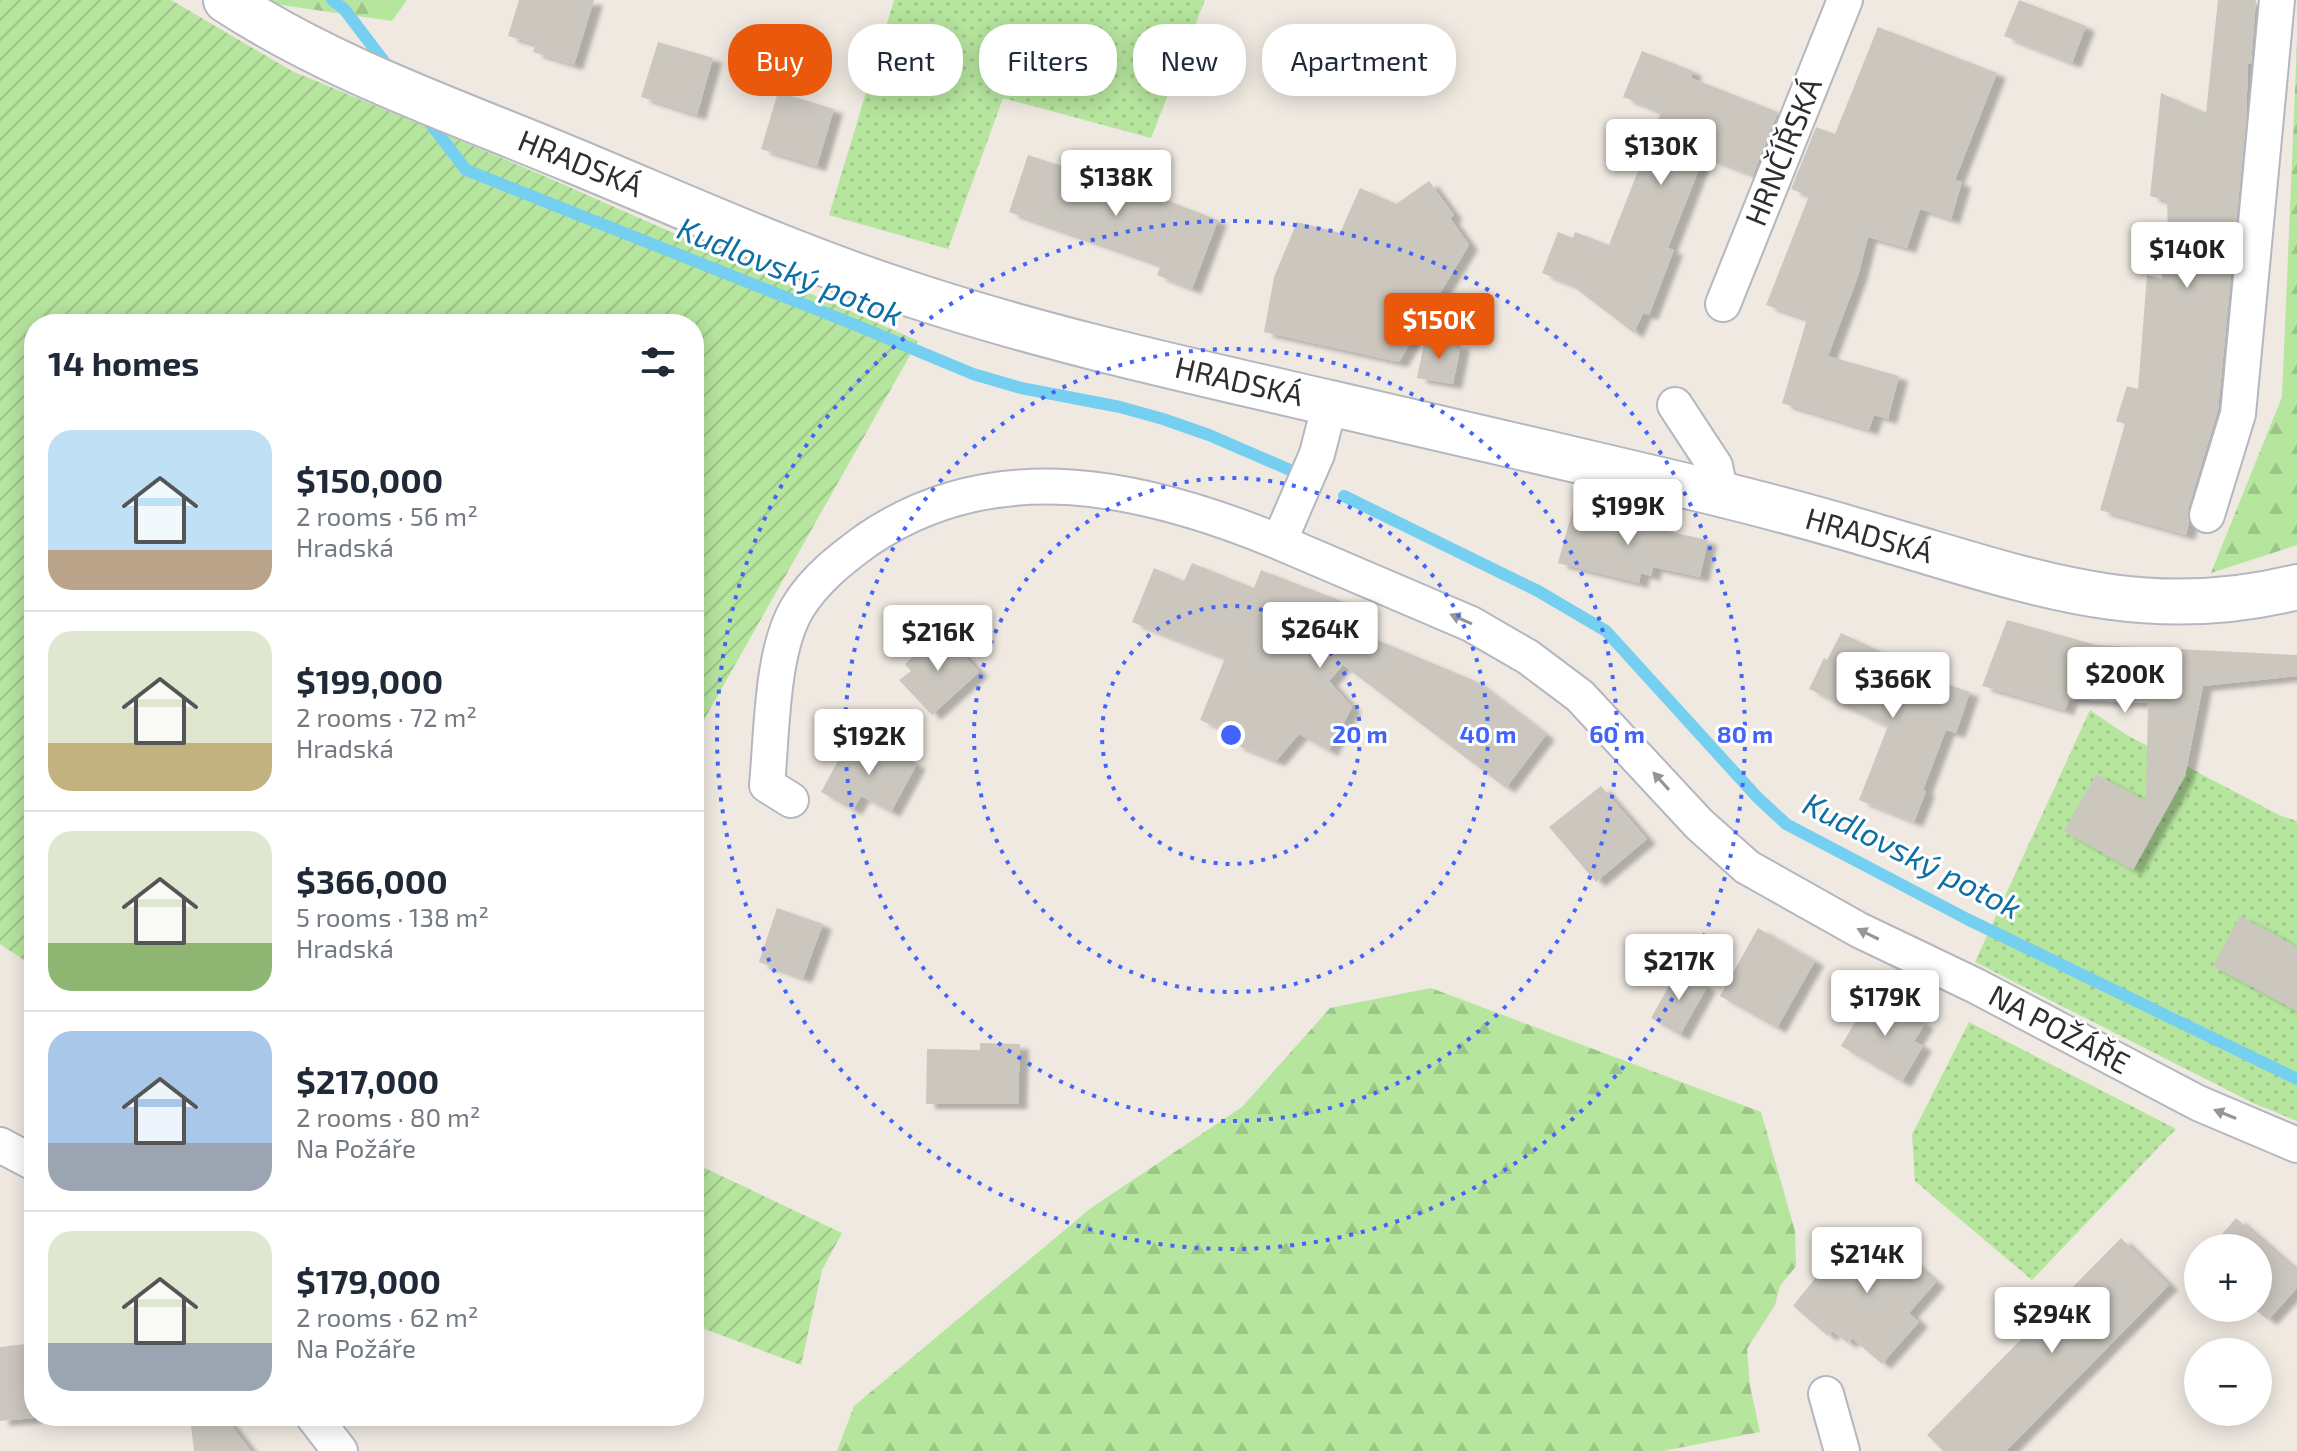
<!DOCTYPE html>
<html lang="en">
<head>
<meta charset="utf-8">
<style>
	body { margin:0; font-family:"Exo 2",sans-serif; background:#f6f6f7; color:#1f2937; height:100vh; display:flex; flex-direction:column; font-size:30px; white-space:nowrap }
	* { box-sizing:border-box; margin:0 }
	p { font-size:26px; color:#747a83 }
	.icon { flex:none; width:44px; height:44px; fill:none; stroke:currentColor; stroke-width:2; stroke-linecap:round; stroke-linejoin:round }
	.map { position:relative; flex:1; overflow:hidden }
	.side { position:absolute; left:24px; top:314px; width:680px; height:1112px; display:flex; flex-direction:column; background:#fff; border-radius:32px; box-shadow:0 4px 20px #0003 }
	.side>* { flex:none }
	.banner { position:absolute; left:728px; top:24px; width:760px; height:72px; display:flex; gap:16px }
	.controls { position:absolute; left:2184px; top:1234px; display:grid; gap:16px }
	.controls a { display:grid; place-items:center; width:88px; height:88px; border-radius:50%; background:#fff; box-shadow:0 4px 20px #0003; font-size:40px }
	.price { position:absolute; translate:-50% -68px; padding:0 18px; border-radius:8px; background:#fff; color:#222; font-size:26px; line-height:52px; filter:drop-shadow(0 2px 4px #0008) }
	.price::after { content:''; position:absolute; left:50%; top:48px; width:24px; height:18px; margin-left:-12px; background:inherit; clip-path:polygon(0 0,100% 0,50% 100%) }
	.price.active { background:#ea580c; color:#fff }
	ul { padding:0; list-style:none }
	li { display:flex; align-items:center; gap:24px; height:200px; padding:0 24px }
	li+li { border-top:2px solid #e0e1e3 }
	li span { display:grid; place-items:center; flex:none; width:224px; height:160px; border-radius:24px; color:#555 }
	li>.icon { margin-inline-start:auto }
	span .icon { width:96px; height:96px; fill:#fffc; stroke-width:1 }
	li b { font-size:34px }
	h2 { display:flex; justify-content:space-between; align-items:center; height:96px; padding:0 24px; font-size:34px }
	.tag { padding:0 28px; border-radius:32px; background:#fff; box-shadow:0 4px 20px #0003; font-size:28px; line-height:72px }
	.tag.active { background:#ea580c; color:#fff }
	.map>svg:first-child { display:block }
	.grass { fill:url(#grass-dots) }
	.forest { fill:url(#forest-firs) }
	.garden { fill:url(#garden-furrows) }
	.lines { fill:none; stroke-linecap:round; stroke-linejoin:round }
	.stream { stroke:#75cff0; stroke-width:12 }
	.building { fill:#cbc7bf; filter:url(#shadow) }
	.minor-casing { stroke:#b4b7c1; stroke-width:38 }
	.tertiary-casing { stroke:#b4b7c1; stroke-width:48 }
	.minor { stroke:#fff; stroke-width:34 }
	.tertiary { stroke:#fff; stroke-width:44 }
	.oneway { fill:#969696 }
	.ring { fill:none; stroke:#4264fb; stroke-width:4; stroke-dasharray:4 8 }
	.labels { text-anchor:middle; stroke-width:6; stroke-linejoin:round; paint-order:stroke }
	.street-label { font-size:30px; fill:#2e2e2e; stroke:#fff }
	.water-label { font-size:32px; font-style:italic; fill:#0d6fa3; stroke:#fff }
	.centre { fill:#4264fb; stroke:#fff; stroke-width:4 }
	.ring-label { font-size:24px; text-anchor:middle; font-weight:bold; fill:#4264fb; stroke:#fff; stroke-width:6; stroke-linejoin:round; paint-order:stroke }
</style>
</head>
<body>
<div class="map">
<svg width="2297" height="1451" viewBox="0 0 2297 1451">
	<defs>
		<pattern id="grass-dots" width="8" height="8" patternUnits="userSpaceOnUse" patternTransform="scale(2)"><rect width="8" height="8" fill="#b6e59e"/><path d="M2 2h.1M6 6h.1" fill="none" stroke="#9dc588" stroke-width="1.8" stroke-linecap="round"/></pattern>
		<pattern id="forest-firs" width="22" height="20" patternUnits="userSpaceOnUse" patternTransform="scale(2)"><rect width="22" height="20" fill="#b6e59e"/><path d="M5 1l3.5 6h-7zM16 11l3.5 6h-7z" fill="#9dc588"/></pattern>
		<pattern id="garden-furrows" width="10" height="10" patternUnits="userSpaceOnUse" patternTransform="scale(2)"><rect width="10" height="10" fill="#b6e59e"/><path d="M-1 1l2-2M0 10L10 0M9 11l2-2" fill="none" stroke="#9dc588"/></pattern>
		<filter id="shadow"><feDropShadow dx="9" dy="5" stdDeviation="2" flood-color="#0004"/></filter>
	</defs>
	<rect width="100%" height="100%" fill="#efe9e1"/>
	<!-- grass -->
	<path class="grass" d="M 894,0 L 1205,0 L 1151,138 L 1003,98 L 948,249 L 829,215 Z
		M 2090,710 L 2125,734 L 2281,816 L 2297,821 L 2297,1121 L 2255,1104 L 1975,962 Z
		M 1969,1022 L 2176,1129 L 2032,1280 L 1915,1181 L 1912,1135 Z"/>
	<!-- forest -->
	<path class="forest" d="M 269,0 L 407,0 L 392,21 L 274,4 Z
		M 2297,42 L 2297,545 L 2211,573 L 2282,397 Z
		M 1431,988 L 1761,1112 L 1795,1231 L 1796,1266 L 1780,1286 L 1775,1305 L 1747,1349 L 1750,1386 L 1760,1432 L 1663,1451 L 837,1451 L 854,1406 L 1091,1208 L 1242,1107 L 1330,1008 Z"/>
	<!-- garden -->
	<path class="garden" d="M 0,0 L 171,0 L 292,71 L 535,172 L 918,341 L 696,734 L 694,733 L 694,324 L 34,324 L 34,967 L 0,944 Z
		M 694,1163 L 842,1233 L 822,1270 L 801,1365 L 694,1325 Z"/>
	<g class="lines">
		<!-- stream -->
		<path class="stream" d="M 332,0 L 344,9 L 389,68
			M 424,115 L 466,170 L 853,324 L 973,374 L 1021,388 L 1120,407 L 1163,419 L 1209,435 L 1304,476
			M 1344,496 L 1538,591 L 1606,631 L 1757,797 L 1786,824 L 1967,919 L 2297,1079"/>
	</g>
	<!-- building -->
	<path class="building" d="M 519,0 L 594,0 L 574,65 L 533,52 L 536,44 L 508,36 Z
		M 2019,0 L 2086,26 L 2072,63 L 2004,36 Z
		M 2218,0 L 2256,0 L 2251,64 L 2248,64 L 2246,121 L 2218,410 L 2188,509 L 2189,523 L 2186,535 L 2100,510 L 2125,424 L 2116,421 L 2127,386 L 2138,389 L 2147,275 L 2162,279 L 2163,265 L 2169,265 L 2167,201 L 2150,196 L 2161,93 L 2206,113 Z
		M 1878,27 L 1997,73 L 1955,180 L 1962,182 L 1951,219 L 1920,209 L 1907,248 L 1868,237 L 1858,276 L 1828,356 L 1899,376 L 1888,419 L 1874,415 L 1869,430 L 1782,403 L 1807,319 L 1766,305 L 1809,196 L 1791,189 L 1816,127 L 1835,134 Z
		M 658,42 L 713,58 L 697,115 L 641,97 Z
		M 1642,51 L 1693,71 L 1691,78 L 1778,112 L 1753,175 L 1704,156 L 1668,248 L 1674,250 L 1649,315 L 1643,313 L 1634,333 L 1570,284 L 1542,273 L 1558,232 L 1573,238 L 1575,232 L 1609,245 L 1661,112 L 1623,97 Z
		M 778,92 L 834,109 L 817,166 L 761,149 Z
		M 1028,155 L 1158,197 L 1218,220 L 1192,289 L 1157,275 L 1161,265 L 1009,212 Z
		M 1429,181 L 1454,215 L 1450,218 L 1469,245 L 1399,362 L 1264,332 L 1274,277 L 1297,222 L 1340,233 L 1360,188 L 1396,204 Z
		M 1425,338 L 1461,345 L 1453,384 L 1417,378 Z
		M 1574,505 L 1662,526 L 1661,530 L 1708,540 L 1700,577 L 1653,567 L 1651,576 L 1641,573 L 1639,583 L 1558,563 Z
		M 1192,563 L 1254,588 L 1261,570 L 1362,609 L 1353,630 L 1475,681 L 1546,735 L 1506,788 L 1343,665 L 1329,681 L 1352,707 L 1329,751 L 1299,734 L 1276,761 L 1234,744 L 1237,735 L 1200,720 L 1225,658 L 1132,622 L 1154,568 L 1184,581 Z
		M 2007,620 L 2096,645 L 2297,655 L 2297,676 L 2203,686 L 2185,776 L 2133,870 L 2064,831 L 2096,774 L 2146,801 L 2148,703 L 2069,699 L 2065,710 L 1982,686 Z
		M 942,631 L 979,672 L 932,715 L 899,680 L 911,671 L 905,664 Z
		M 1841,633 L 1894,658 L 1890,665 L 1970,692 L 1956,733 L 1946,730 L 1923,790 L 1926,791 L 1914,822 L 1859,800 L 1888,726 L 1809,689 L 1824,658 L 1827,660 Z
		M 863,743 L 877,743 L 917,764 L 891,812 L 861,796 L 853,810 L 821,792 L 845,748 L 857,754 Z
		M 1601,786 L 1647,839 L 1596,882 L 1549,827 Z
		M 777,908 L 823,924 L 803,978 L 759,962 Z
		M 2240,916 L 2297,947 L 2297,1011 L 2213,966 Z
		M 1758,928 L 1815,961 L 1777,1028 L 1720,996 Z
		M 1678,970 L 1707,987 L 1680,1035 L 1651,1018 Z
		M 1872,993 L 1925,1024 L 1914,1041 L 1923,1046 L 1902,1082 L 1841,1046 Z
		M 980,1043 L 1020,1044 L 1018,1104 L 926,1104 L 927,1049 L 980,1050 Z
		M 2236,1218 L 2297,1271 L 2297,1288 L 2268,1320 L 2253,1308 L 2258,1308 L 2258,1248 L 2210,1248 Z
		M 1872,1227 L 1936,1282 L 1909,1313 L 1919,1322 L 1882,1364 L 1852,1338 L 1848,1343 L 1832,1331 L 1828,1336 L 1793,1306 L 1844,1242 L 1852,1249 Z
		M 2121,1238 L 2169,1285 L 2006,1451 L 1943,1451 L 1927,1435 Z
		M 34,1343 L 34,1418 L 0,1421 L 0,1347 Z
		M 190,1416 L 224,1416 L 251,1451 L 194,1451 Z"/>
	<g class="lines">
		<!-- minor casing -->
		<g class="minor-casing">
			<path id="minor" d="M 1723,304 L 1845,0
				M 1330,403 L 1317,454 L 1279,542 L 1471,624 L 1528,657 L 1580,696 L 1699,824 L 1747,867 L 1859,930 L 1976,986 L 2198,1103 L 2297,1145
				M 1675,405 L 1715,466 L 1721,494
				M 2207,515 L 2238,414 L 2277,0
				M 791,800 L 767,785 C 772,734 771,650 798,607 C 815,579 841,559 867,540 C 996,452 1146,487 1279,542
				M 0,1145 L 34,1163
				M 1826,1394 L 1842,1451
				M 313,1416 L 340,1451"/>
		</g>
		<!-- tertiary casing -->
		<g class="tertiary-casing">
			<path id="tertiary" d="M 226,0 C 333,70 455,111 572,160 C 683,206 793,256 907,293 C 1045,339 1188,370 1330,403 C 1457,432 1585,462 1712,492 C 1769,506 1825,521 1881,538 C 2027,580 2142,626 2297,587"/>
		</g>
		<!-- minor -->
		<use href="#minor" class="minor"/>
		<!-- tertiary -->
		<use href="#tertiary" class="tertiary"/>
	</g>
	<!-- one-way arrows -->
	<defs><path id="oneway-solid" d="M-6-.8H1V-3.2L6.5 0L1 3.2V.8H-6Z" transform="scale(2)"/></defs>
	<g class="oneway">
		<use href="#oneway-solid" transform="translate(1461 619) rotate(-156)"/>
		<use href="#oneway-solid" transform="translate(1661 781) rotate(-132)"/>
		<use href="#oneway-solid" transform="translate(1868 934) rotate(-154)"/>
		<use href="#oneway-solid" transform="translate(2225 1114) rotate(-158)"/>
	</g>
	<!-- distance rings -->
	<g class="ring">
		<circle cx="1231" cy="735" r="129"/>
		<circle cx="1231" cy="735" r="257"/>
		<circle cx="1231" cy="735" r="386"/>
		<circle cx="1231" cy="735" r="514"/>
	</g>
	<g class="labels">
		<!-- street labels -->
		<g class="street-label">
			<text transform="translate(1784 152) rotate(-68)" y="10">HRNČÍŘSKÁ</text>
			<text transform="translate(580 164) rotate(22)" y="10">HRADSKÁ</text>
			<text transform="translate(1239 382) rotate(13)" y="10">HRADSKÁ</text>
			<text transform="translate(1869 536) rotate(16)" y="10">HRADSKÁ</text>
			<text transform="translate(2059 1030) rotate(28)" y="10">NA POŽÁŘE</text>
		</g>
		<!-- water labels -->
		<g class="water-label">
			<text transform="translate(790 272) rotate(22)" y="11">Kudlovský potok</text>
			<text transform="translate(1912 856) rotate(27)" y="11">Kudlovský potok</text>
		</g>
	</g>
	<circle cx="1231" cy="735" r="12" class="centre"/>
	<g class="ring-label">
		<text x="1360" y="743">20 m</text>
		<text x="1488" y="743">40 m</text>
		<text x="1617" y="743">60 m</text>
		<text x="1745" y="743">80 m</text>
	</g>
</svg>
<div class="controls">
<a>+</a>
<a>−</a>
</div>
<b class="price" style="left:1661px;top:187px">$130K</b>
<b class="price" style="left:1116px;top:218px">$138K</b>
<b class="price" style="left:2187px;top:290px">$140K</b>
<b class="price active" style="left:1439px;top:361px">$150K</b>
<b class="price" style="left:1628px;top:547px">$199K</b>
<b class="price" style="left:1320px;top:670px">$264K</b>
<b class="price" style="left:938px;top:673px">$216K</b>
<b class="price" style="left:2125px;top:715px">$200K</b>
<b class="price" style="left:1893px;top:720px">$366K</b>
<b class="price" style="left:869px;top:777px">$192K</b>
<b class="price" style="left:1679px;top:1002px">$217K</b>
<b class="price" style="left:1885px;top:1038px">$179K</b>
<b class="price" style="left:1867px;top:1295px">$214K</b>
<b class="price" style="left:2052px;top:1355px">$294K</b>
<div class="banner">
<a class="tag active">Buy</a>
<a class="tag">Rent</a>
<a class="tag">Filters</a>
<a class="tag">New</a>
<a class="tag">Apartment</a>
</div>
<section class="side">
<h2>14 homes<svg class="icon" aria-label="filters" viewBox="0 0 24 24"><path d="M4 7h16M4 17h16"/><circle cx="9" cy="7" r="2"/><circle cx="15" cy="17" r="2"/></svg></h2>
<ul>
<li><span style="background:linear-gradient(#bfe0f5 75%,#b9a48a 0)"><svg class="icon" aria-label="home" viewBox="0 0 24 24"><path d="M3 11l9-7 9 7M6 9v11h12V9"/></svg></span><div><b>$150,000</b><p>2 rooms · 56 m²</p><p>Hradská</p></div></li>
<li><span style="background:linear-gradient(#dfe7d0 70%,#c2b280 0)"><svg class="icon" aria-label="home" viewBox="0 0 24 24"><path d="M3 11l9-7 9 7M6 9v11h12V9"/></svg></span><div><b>$199,000</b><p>2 rooms · 72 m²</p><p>Hradská</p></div></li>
<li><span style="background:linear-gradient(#dfe7d0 70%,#8fb573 0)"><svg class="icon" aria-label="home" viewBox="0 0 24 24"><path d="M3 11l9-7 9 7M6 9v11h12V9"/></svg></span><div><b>$366,000</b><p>5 rooms · 138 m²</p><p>Hradská</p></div></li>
<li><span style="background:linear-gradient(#a9c7e8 70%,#9aa5b1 0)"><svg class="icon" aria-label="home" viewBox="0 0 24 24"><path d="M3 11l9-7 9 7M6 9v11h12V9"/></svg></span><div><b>$217,000</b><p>2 rooms · 80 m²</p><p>Na Požáře</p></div></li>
<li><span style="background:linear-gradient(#dfe7d0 70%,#9aa5b1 0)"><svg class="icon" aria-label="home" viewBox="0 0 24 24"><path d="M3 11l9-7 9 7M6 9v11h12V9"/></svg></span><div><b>$179,000</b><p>2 rooms · 62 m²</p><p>Na Požáře</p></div></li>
</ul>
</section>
</div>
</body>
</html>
